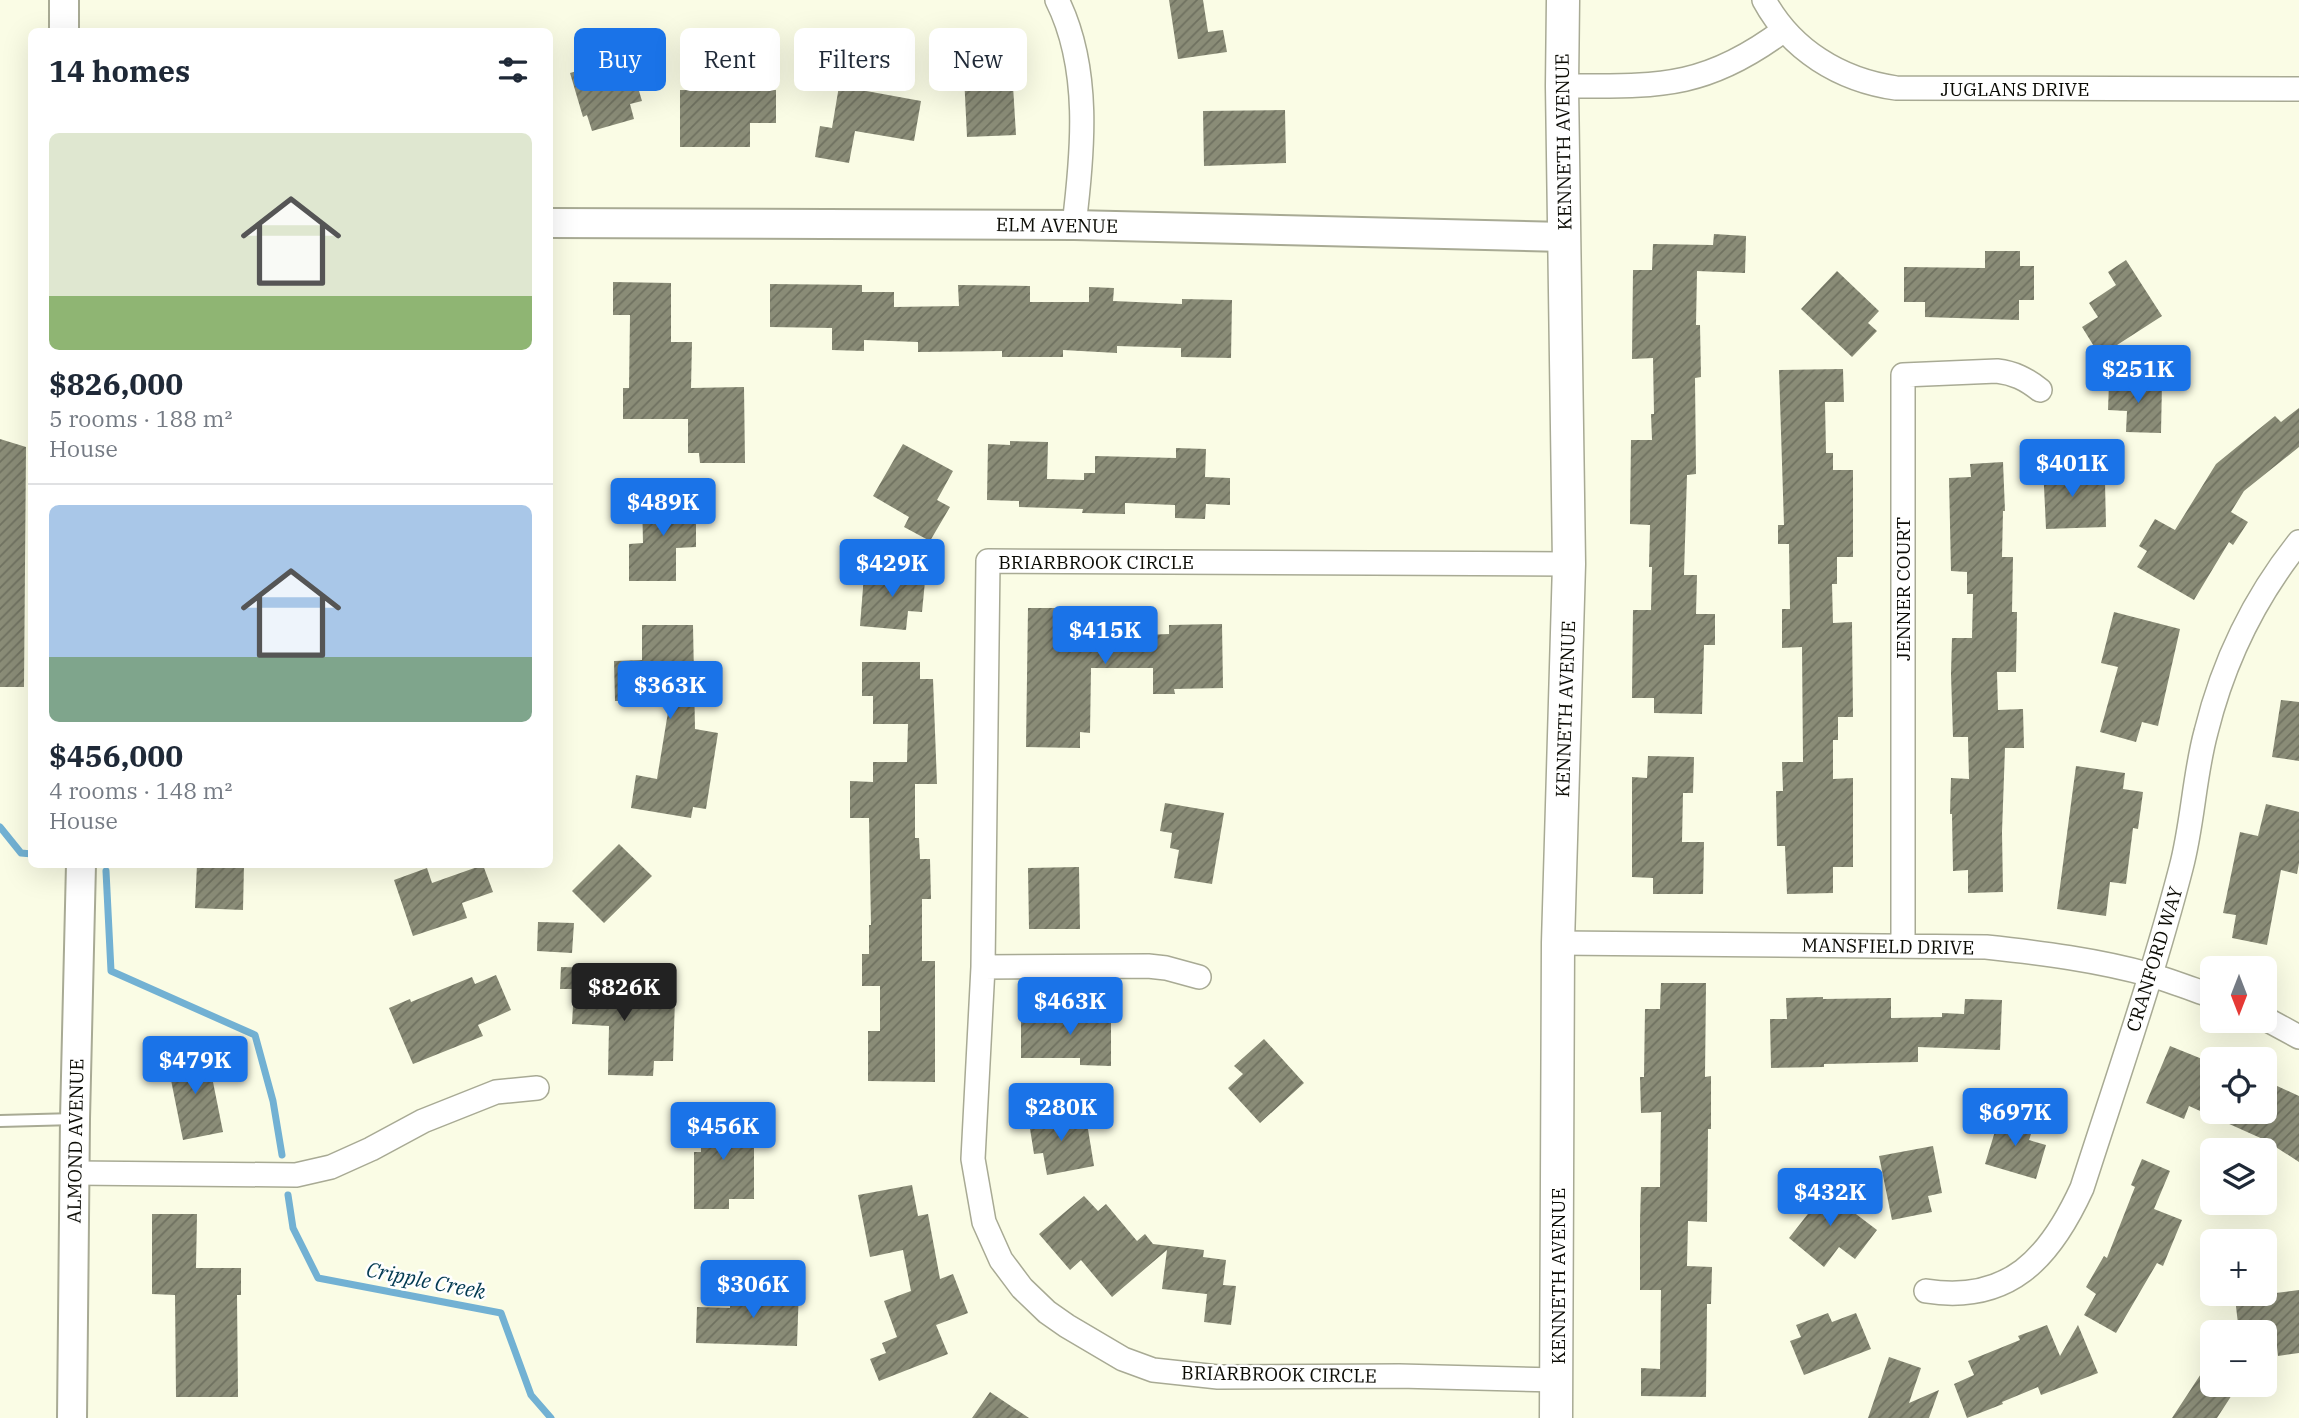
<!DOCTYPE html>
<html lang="en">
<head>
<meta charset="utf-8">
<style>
	body { margin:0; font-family:"IBM Plex Serif",serif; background:#f2f2f3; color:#1f2937; height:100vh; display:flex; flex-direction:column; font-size:26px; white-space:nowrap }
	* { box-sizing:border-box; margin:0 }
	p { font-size:23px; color:#747a83 }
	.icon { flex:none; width:38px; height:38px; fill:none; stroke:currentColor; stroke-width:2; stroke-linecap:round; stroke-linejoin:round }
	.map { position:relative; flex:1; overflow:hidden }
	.sheet { position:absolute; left:28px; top:28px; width:525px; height:840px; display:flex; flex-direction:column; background:#fff; border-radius:10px; box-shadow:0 7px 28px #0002 }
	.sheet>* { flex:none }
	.banner { position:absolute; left:574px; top:28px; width:665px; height:63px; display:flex; gap:14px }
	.needle { width:46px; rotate:180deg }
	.fabs { position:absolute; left:2200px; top:956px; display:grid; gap:14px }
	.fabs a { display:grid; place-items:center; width:77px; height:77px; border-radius:10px; background:#fff; box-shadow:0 7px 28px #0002; font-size:35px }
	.price { position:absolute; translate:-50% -60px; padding:0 16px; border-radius:7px; background:#1a73e8; color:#fff; font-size:23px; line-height:46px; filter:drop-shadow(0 2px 4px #0008) }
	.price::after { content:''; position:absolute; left:50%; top:42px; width:21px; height:16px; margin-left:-10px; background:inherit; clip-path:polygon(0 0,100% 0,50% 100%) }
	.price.active { background:#222; color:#fff }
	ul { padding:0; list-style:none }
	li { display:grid; align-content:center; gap:14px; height:371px; padding:0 21px }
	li+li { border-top:2px solid #e0e1e3 }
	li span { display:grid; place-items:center; height:217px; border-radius:10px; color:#555 }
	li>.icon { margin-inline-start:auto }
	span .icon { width:126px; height:126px; fill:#fffc; stroke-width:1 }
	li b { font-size:30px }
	h2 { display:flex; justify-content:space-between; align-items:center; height:84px; padding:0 21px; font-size:30px }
	.chip { padding:0 24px; border-radius:10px; background:#fff; box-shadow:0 7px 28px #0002; font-size:24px; line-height:63px }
	.chip.active { background:#1a73e8; color:#fff }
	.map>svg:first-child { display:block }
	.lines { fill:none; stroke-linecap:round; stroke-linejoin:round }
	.stream { stroke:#72b1d3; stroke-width:7 }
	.building { fill:url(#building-hatch) }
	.service-casing { stroke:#a8aa94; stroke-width:14 }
	.minor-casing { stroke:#a8aa94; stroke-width:26 }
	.tertiary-casing { stroke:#a8aa94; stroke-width:32 }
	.secondary-casing { stroke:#a8aa94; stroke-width:35 }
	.service { stroke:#fff; stroke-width:10 }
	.minor { stroke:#fff; stroke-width:23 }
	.tertiary { stroke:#fff; stroke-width:28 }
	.secondary { stroke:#fff; stroke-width:32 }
	.labels { text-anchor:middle; stroke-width:5; stroke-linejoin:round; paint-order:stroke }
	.street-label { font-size:19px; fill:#0c0c05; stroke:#fff }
	.water-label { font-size:21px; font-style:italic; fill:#033a52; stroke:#fff }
</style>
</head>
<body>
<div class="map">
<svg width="2299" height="1418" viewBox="0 0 2299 1418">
	<defs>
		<pattern id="building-hatch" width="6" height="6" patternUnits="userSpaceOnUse" patternTransform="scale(1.75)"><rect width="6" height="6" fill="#8a8c77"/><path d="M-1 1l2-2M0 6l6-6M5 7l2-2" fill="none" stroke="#6f7160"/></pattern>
	</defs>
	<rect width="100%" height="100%" fill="#fafce5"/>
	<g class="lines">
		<!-- stream -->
		<path class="stream" d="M 0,827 L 21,853 L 32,854
			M 106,871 L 111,971 L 255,1035 L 273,1101 L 282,1155
			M 288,1195 L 293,1228 L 318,1278 L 501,1313 L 531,1395 L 551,1418"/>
	</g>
	<!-- building -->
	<path class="building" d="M 1169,0 L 1203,0 L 1208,32 L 1223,30 L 1227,52 L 1178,59 Z
		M 1011,53 L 1016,135 L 967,137 L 963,55 Z
		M 631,64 L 642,101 L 630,104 L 634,119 L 592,131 L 587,115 L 583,117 L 570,73 L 594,66 L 596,73 Z
		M 839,86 L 921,101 L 914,141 L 855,131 L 849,163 L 815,157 L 820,126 L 832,128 Z
		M 680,90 L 776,90 L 776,123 L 750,123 L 750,147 L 680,147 Z
		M 1285,110 L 1286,163 L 1204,166 L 1203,111 Z
		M 1714,234 L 1746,236 L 1745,273 L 1697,271 L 1696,325 L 1700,325 L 1701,377 L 1695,378 L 1696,474 L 1687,475 L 1684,575 L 1697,575 L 1696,614 L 1715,614 L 1715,645 L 1704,645 L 1702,714 L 1654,713 L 1654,698 L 1632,698 L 1633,610 L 1651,610 L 1652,567 L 1649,567 L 1650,525 L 1630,524 L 1631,440 L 1652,440 L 1651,414 L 1654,414 L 1653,358 L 1632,359 L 1633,270 L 1652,270 L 1653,244 L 1713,245 Z
		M 1985,251 L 2020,251 L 2020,266 L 2034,266 L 2034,300 L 2019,300 L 2019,320 L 1925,317 L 1925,302 L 1904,302 L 1904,267 L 1985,268 Z
		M 2126,260 L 2162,316 L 2100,356 L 2082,327 L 2098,317 L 2089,303 L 2116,285 L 2108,272 Z
		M 1837,271 L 1879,311 L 1868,323 L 1877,331 L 1852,357 L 1801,309 Z
		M 613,282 L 671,283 L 671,342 L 692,342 L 691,388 L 744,387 L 745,463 L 700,463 L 699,453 L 688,453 L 688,419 L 623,419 L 623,388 L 629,388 L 630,315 L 613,315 Z
		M 770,284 L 862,285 L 862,292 L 894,292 L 894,307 L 959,306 L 958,285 L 1030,286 L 1030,302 L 1089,302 L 1089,287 L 1114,288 L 1113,301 L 1182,304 L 1182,299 L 1232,300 L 1231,358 L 1181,357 L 1181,348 L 1117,346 L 1117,353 L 1063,350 L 1063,357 L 1002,357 L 1002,351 L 918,352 L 918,342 L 864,340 L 864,351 L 832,350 L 832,328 L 770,327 Z
		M 1843,369 L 1844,402 L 1825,402 L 1826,453 L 1833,453 L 1833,470 L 1853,470 L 1853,557 L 1837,557 L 1837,584 L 1832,584 L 1833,623 L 1852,622 L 1853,717 L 1838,717 L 1838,740 L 1833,740 L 1833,779 L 1853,778 L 1853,867 L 1833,867 L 1833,893 L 1787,894 L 1785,846 L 1777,846 L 1776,791 L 1783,791 L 1782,762 L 1803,762 L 1802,647 L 1782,648 L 1782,609 L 1790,609 L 1789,544 L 1778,544 L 1778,525 L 1784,525 L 1779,370 Z
		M 2109,383 L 2162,383 L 2161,433 L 2126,432 L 2127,411 L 2108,410 Z
		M 2299,408 L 2299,447 L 2244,491 L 2231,512 L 2248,522 L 2233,545 L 2229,542 L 2194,600 L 2137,567 L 2147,551 L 2139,546 L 2155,519 L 2175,530 L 2216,464 L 2275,416 L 2281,422 Z
		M 0,439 L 26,447 L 24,687 L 0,687 Z
		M 1010,441 L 1048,442 L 1047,479 L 1084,480 L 1084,473 L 1095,473 L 1095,456 L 1176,458 L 1176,448 L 1206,449 L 1205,477 L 1230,478 L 1230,505 L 1206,504 L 1205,519 L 1175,518 L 1175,505 L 1125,503 L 1125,514 L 1082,513 L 1083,509 L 1019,507 L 1019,501 L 987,500 L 988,444 L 1010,445 Z
		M 903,444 L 953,471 L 937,500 L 950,507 L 930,541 L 904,527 L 909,517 L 873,496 Z
		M 2003,462 L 2005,511 L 2003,511 L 2002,557 L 2013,557 L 2012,612 L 2017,612 L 2016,672 L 1997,672 L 1998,710 L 2023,709 L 2024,748 L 2005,748 L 2002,832 L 2003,892 L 1968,893 L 1968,870 L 1953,871 L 1952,814 L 1950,814 L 1951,778 L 1969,779 L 1968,737 L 1953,737 L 1951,674 L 1952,638 L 1972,638 L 1973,594 L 1967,594 L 1967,572 L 1951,571 L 1949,478 L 1971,477 L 1970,464 Z
		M 2077,464 L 2078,483 L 2105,482 L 2106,527 L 2046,529 L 2043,465 Z
		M 642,497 L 696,497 L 696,547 L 676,548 L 676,581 L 629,581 L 629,544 L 643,543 Z
		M 898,569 L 926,571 L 922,612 L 908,611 L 906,630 L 860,626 L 864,575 L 897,578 Z
		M 1028,608 L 1121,608 L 1121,636 L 1169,634 L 1169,625 L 1222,624 L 1223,688 L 1174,689 L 1175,694 L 1153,694 L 1153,668 L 1091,668 L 1090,733 L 1080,732 L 1080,748 L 1026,747 Z
		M 2114,612 L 2180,629 L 2158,726 L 2142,722 L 2136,742 L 2100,732 L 2118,667 L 2101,663 Z
		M 642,625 L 693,625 L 695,729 L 718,733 L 706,809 L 693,807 L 691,818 L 631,808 L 636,775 L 657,779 L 670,700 L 615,701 L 614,661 L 642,660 Z
		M 862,662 L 920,662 L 920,679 L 933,679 L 937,784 L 915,784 L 915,838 L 919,838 L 920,859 L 930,859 L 931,899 L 922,899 L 922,961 L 935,961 L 935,1082 L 868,1081 L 868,1031 L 880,1031 L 880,986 L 862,986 L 862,954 L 869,954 L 869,925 L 871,925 L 869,818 L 850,818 L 850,781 L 873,782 L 873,762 L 907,762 L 908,724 L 873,724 L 873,696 L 862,696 Z
		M 2281,700 L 2299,702 L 2299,761 L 2272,757 Z
		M 1648,756 L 1694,757 L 1693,793 L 1683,793 L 1682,842 L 1704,842 L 1703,894 L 1653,894 L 1653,878 L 1632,877 L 1632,777 L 1647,778 Z
		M 2076,766 L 2125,773 L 2123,789 L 2143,792 L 2138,829 L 2133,828 L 2126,884 L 2110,882 L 2106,916 L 2057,909 Z
		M 1165,803 L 1224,813 L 1212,884 L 1174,878 L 1179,850 L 1170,848 L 1172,833 L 1160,831 Z
		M 2266,804 L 2299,812 L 2299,863 L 2297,874 L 2281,870 L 2267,945 L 2232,938 L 2236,915 L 2223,913 L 2240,832 L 2258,836 Z
		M 619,844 L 652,876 L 604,923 L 572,891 Z
		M 197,864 L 244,864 L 243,910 L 195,908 Z
		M 483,865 L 493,892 L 462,903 L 467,918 L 413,936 L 394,880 L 427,868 L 432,883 Z
		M 1079,867 L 1080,929 L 1029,929 L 1028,868 Z
		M 538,922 L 574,923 L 572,953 L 537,951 Z
		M 561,967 L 600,968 L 599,997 L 675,999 L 673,1061 L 654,1061 L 653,1076 L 608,1075 L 609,1026 L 572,1024 L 574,989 L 560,989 Z
		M 496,975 L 511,1010 L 478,1025 L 483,1036 L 413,1064 L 389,1008 L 410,999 L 411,1002 L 472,977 L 475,984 Z
		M 1661,983 L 1706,983 L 1705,1077 L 1711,1076 L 1711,1129 L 1708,1129 L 1707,1222 L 1688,1221 L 1687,1266 L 1712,1267 L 1711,1304 L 1707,1304 L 1706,1397 L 1641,1396 L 1641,1368 L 1660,1369 L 1661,1290 L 1640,1290 L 1640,1221 L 1641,1187 L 1660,1187 L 1661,1112 L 1641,1113 L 1640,1077 L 1644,1077 L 1645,1009 L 1660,1009 Z
		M 1823,997 L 1823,999 L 1891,998 L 1891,1018 L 1942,1017 L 1942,1013 L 1964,1014 L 1965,999 L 2002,1000 L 2000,1050 L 1918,1047 L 1918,1062 L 1824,1064 L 1824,1067 L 1771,1068 L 1770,1019 L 1787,1019 L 1786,998 Z
		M 1071,1009 L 1111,1009 L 1111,1066 L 1080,1065 L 1080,1058 L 1021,1058 L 1021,1018 L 1071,1019 Z
		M 1264,1039 L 1304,1083 L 1260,1123 L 1228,1088 L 1243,1074 L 1234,1066 Z
		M 2170,1046 L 2212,1063 L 2212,1087 L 2202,1111 L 2264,1111 L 2264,1080 L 2299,1096 L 2299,1162 L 2265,1140 L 2189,1106 L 2184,1119 L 2146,1103 Z
		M 207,1052 L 223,1132 L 183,1140 L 167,1060 Z
		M 701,1112 L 742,1112 L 742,1139 L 754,1139 L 754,1199 L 729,1199 L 729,1209 L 694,1209 L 694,1152 L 701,1152 Z
		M 1051,1112 L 1053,1123 L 1086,1117 L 1094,1166 L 1047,1175 L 1043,1153 L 1034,1154 L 1028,1116 Z
		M 2000,1115 L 2034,1125 L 2029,1140 L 2046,1145 L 2036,1179 L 1985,1164 Z
		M 1933,1146 L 1942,1193 L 1928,1196 L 1932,1212 L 1892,1220 L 1879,1156 Z
		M 2142,1159 L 2170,1171 L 2154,1209 L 2182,1220 L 2163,1266 L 2157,1263 L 2116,1333 L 2084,1315 L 2096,1294 L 2086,1287 L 2104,1256 L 2107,1258 L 2135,1187 L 2131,1185 Z
		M 1815,1183 L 1877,1230 L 1855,1259 L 1839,1247 L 1824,1267 L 1789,1238 L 1811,1210 L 1801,1203 Z
		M 912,1185 L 918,1216 L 928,1214 L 940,1279 L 953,1274 L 968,1313 L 936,1325 L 948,1354 L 879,1381 L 870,1359 L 886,1353 L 882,1343 L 897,1337 L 884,1301 L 911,1291 L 903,1250 L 870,1257 L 858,1195 Z
		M 1084,1196 L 1098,1211 L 1106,1204 L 1137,1241 L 1145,1234 L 1153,1244 L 1204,1250 L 1203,1257 L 1226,1260 L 1223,1285 L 1236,1286 L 1231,1325 L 1204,1322 L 1207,1294 L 1162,1289 L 1167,1250 L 1112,1297 L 1081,1260 L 1070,1270 L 1039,1234 Z
		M 152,1214 L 197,1214 L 196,1268 L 241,1268 L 241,1295 L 237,1295 L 238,1397 L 176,1397 L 175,1295 L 152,1294 Z
		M 768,1286 L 799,1287 L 797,1346 L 696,1343 L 697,1307 L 730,1308 L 731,1296 L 767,1297 Z
		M 2299,1290 L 2299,1353 L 2278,1356 L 2276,1339 L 2264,1340 L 2264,1332 L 2239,1332 L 2235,1298 Z
		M 1828,1313 L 1832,1322 L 1856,1313 L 1871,1349 L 1804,1375 L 1790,1341 L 1801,1337 L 1796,1325 Z
		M 2047,1325 L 2060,1356 L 2078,1325 L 2098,1373 L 2041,1395 L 2038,1387 L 2002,1402 L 2003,1404 L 1967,1418 L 1954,1384 L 1974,1375 L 1968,1361 L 2020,1340 L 2018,1336 Z
		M 1889,1357 L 1921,1368 L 1909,1403 L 1939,1390 L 1929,1418 L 1868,1418 Z
		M 2212,1357 L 2212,1384 L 2239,1384 L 2217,1418 L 2172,1418 Z
		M 990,1392 L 1029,1418 L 972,1418 Z"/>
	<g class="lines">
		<!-- service casing -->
		<g class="service-casing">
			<path id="service" d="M 0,1121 L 75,1119"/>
		</g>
		<!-- minor casing -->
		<g class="minor-casing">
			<path id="minor" d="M 1057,0 C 1091,68 1083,152 1074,225
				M 1764,0 C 1791,50 1840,80 1896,88 L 2299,89
				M 1562,86 C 1657,86 1704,90 1784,30
				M 1558,943 L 1986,947 C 2042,953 2097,960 2151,975 C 2171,981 2192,989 2212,996
				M 1903,945 L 1903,375 L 1997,371 C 2014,373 2026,379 2040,390
				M 983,967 L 1148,966 L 1166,968 L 1199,977
				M 2264,1018 L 2299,1037
				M 74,1173 L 296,1175 L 331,1167 L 371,1149 L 423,1121 L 496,1092 L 537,1088
				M 1926,1291 C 2009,1304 2050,1258 2082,1188 C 2116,1082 2153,976 2181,868 C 2193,823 2194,776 2206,732 C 2223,663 2255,597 2299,542
				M 1558,1380 L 1399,1376 L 1218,1377 L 1153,1370 L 1123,1359 L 1067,1326 L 1047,1312 L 1022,1288 L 1001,1260 L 984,1222 L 973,1159 L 983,967 L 988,561 L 1569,564"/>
		</g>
		<!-- tertiary casing -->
		<g class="tertiary-casing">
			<path id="tertiary" d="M 64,0 L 64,32
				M 550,223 L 1074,225 L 1564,237
				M 72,1418 L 75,1119 L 81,864"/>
		</g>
		<!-- secondary casing -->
		<g class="secondary-casing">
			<path id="secondary" d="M 1556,1418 L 1558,943 L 1569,564 L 1562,86 L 1563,0"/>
		</g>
		<!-- service -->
		<use href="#service" class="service"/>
		<!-- minor -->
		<use href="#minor" class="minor"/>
		<!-- tertiary -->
		<use href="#tertiary" class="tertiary"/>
		<!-- secondary -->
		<use href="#secondary" class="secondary"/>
	</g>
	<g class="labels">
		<!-- street labels -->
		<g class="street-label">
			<text x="2015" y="96">JUGLANS DRIVE</text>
			<text transform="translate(1563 142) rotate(-91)" y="7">KENNETH AVENUE</text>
			<text transform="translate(1057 225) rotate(1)" y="7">ELM AVENUE</text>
			<text x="1096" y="569">BRIARBROOK CIRCLE</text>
			<text transform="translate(1903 589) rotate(-90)" y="7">JENNER COURT</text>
			<text transform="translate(1565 709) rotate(-88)" y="7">KENNETH AVENUE</text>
			<text transform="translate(1888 946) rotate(1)" y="7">MANSFIELD DRIVE</text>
			<text transform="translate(2154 959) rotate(-73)" y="7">CRANFORD WAY</text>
			<text transform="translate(75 1141) rotate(-89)" y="7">ALMOND AVENUE</text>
			<text transform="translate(1558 1276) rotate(-90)" y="7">KENNETH AVENUE</text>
			<text transform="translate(1279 1374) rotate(1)" y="7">BRIARBROOK CIRCLE</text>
		</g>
		<!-- water labels -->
		<g class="water-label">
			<text transform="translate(426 1281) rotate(11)" y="7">Cripple Creek</text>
		</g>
	</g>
</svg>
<div class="fabs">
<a><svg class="needle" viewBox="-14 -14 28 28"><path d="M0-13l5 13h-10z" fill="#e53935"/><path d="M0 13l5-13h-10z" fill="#747a83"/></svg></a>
<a><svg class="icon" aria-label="locate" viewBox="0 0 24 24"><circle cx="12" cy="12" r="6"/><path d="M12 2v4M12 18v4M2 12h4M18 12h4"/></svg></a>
<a><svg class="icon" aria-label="layers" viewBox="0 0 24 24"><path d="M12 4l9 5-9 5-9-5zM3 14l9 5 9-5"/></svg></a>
<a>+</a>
<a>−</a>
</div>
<b class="price" style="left:2138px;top:405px">$251K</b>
<b class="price" style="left:2072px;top:499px">$401K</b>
<b class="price" style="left:663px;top:538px">$489K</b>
<b class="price" style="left:892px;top:599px">$429K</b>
<b class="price" style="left:1105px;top:666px">$415K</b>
<b class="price" style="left:670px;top:721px">$363K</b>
<b class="price active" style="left:624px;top:1023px">$826K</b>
<b class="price" style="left:1070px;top:1037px">$463K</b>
<b class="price" style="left:195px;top:1096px">$479K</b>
<b class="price" style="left:1061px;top:1143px">$280K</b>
<b class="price" style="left:2015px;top:1148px">$697K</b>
<b class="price" style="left:723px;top:1162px">$456K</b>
<b class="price" style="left:1830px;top:1228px">$432K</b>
<b class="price" style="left:753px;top:1320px">$306K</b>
<div class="banner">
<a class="chip active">Buy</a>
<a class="chip">Rent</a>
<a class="chip">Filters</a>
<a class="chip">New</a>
</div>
<section class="sheet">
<h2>14 homes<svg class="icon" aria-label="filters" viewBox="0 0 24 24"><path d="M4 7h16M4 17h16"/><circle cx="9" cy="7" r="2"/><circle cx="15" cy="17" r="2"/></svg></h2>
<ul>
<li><span style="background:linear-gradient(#dfe7d0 75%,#8fb573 0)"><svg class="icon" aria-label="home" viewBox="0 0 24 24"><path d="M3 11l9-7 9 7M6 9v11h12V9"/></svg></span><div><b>$826,000</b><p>5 rooms · 188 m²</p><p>House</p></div></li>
<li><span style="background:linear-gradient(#a9c7e8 70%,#7fa58c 0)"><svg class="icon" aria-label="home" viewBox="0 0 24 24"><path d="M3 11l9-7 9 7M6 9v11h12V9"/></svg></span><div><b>$456,000</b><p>4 rooms · 148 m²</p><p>House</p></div></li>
</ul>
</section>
</div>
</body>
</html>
